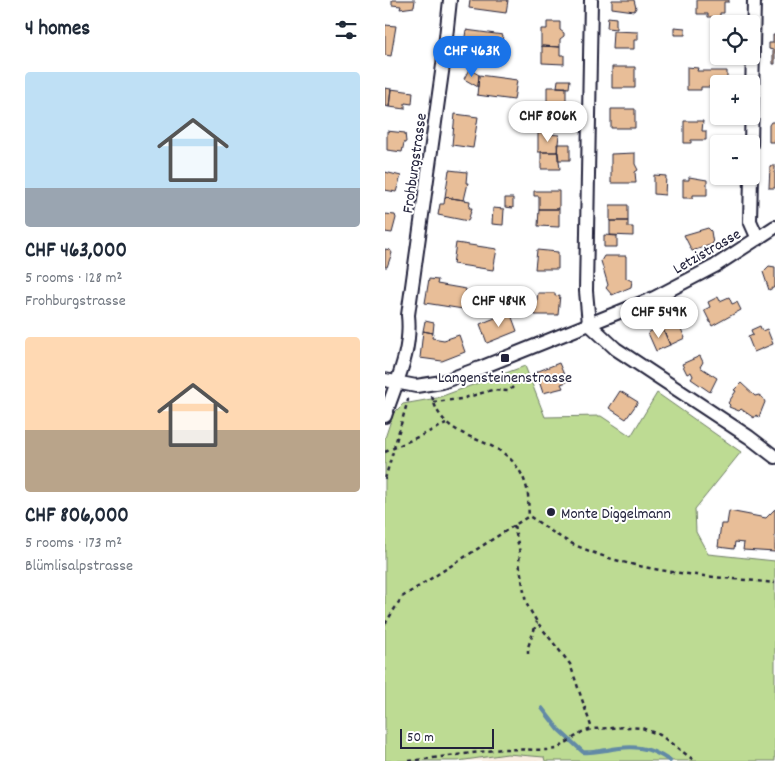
<!DOCTYPE html>
<html lang="en">
<head>
<meta charset="utf-8">
<style>
	body { margin:0; font-family:Dekko,sans-serif; background:#f6f6f7; color:#1f2937; height:100vh; display:flex; flex-direction:column; font-size:19px; white-space:nowrap }
	* { box-sizing:border-box; margin:0 }
	p { font-size:16px; color:#747a83 }
	.icon { flex:none; width:28px; height:28px; fill:none; stroke:currentColor; stroke-width:2; stroke-linecap:round; stroke-linejoin:round }
	.map { position:relative; flex:1; overflow:hidden }
	.side { display:flex; flex-direction:column; background:#fff; width:385px }
	.side>* { flex:none }
	.tools { position:absolute; left:325px; top:15px; display:grid; gap:10px }
	.tools a { display:grid; place-items:center; width:50px; height:50px; border-radius:5px; background:#fff; box-shadow:0 1px 4px #0004; font-size:25px }
	.scale { position:absolute; left:15px; bottom:12px; width:94px; box-sizing:border-box; padding-left:5px; border:2px solid #22223b; border-top:0; font-size:14px; line-height:18px; white-space:nowrap; color:#22223b; -webkit-text-stroke:4px #fff; paint-order:stroke }
	.price { position:absolute; translate:-50% -42px; padding:0 11px; border-radius:18px; background:#fff; color:#222; font-size:16px; line-height:32px; filter:drop-shadow(0 1px 2px #0008) }
	.price::after { content:''; position:absolute; left:50%; top:30px; width:15px; height:11px; margin-left:-8px; background:inherit; clip-path:polygon(0 0,100% 0,50% 100%) }
	.price.active { background:#1a73e8; color:#fff }
	ul { padding:0; list-style:none }
	li { display:grid; align-content:center; gap:10px; height:265px; padding:0 25px }
	li span { display:grid; place-items:center; height:155px; border-radius:5px; color:#555 }
	li>.icon { margin-inline-start:auto }
	span .icon { width:90px; height:90px; fill:#fffc; stroke-width:1 }
	li b { font-size:21px }
	h2 { display:flex; justify-content:space-between; align-items:center; height:60px; padding:0 25px; font-size:21px }
	main { display:flex; flex:1; min-height:0 }
	.map>svg:first-child { display:block }
	.built { fill:#f8ece0 }
	.green { fill:#bddb93; stroke:#707e67 }
	.lines { fill:none; stroke-linecap:round; stroke-linejoin:round }
	.stream { stroke:#628aa6; stroke-width:4 }
	.building { fill:#e8be98; stroke:#22223b }
	.street-casing { stroke:#22223b; stroke-width:16 }
	.path { stroke:#22223b; stroke-width:2.5; stroke-dasharray:4 4; stroke-linecap:butt }
	.street { stroke:#fff; stroke-width:12 }
	.poi-dot { fill:#22223b; stroke:#fff; stroke-width:2 }
	.labels { text-anchor:middle; stroke-width:4; stroke-linejoin:round; paint-order:stroke }
	.street-label { font-size:16px; fill:#22223b; stroke:#fff }
	.poi-label { font-size:16px; fill:#22223b; stroke:#fff }
</style>
</head>
<body>
<main>
<section class="side">
<h2>4 homes<svg class="icon" aria-label="filters" viewBox="0 0 24 24"><path d="M4 7h16M4 17h16"/><circle cx="9" cy="7" r="2"/><circle cx="15" cy="17" r="2"/></svg></h2>
<ul>
<li><span style="background:linear-gradient(#bfe0f5 75%,#9aa5b1 0)"><svg class="icon" aria-label="home" viewBox="0 0 24 24"><path d="M3 11l9-7 9 7M6 9v11h12V9"/></svg></span><div><b>CHF 463,000</b><p>5 rooms · 128 m²</p><p>Frohburgstrasse</p></div></li>
<li><span style="background:linear-gradient(#ffd9b3 60%,#b9a48a 0)"><svg class="icon" aria-label="home" viewBox="0 0 24 24"><path d="M3 11l9-7 9 7M6 9v11h12V9"/></svg></span><div><b>CHF 806,000</b><p>5 rooms · 173 m²</p><p>Blümlisalpstrasse</p></div></li>
</ul>
</section>
<div class="map">
<svg width="390" height="761" viewBox="0 0 390 761">
	<rect width="100%" height="100%" fill="#fff"/>
	<filter id="ink" filterUnits="userSpaceOnUse"><feTurbulence type="fractalNoise" baseFrequency=".02" numOctaves="2"/><feDisplacementMap in="SourceGraphic" scale="10" xChannelSelector="R" yChannelSelector="G"/><feConvolveMatrix kernelMatrix="1 2 1 2 8 2 1 2 1" color-interpolation-filters="sRGB"/></filter>
	<g filter="url(#ink)">
		<!-- built -->
		<path class="built" d="M 122,754 L 159,757 L 160,761 L 73,761 Z"/>
		<!-- green -->
		<path class="green" d="M 140,366 L 160,417 L 216,416 L 246,436 L 272,393 L 356,452 L 310,509 L 311,532 L 323,554 L 390,561 L 390,761 L 160,761 L 159,757 L 122,754 L 73,761 L 0,761 L 0,438 L 8,414 L 18,404 L 52,398 Z"/>
		<g class="lines">
			<!-- stream -->
			<path class="stream" d="M 157,708 L 174,730 L 198,752 C 206,753 214,751 222,750 C 247,745 264,746 285,761"/>
		</g>
		<!-- building -->
		<path class="building" d="M 7,0 L 30,0 L 29,7 L 15,9 L 16,6 L 7,5 Z
			M 85,0 L 123,0 L 121,13 L 84,8 Z
			M 227,0 L 249,0 L 251,8 L 249,11 L 227,8 Z
			M 312,0 L 344,0 L 344,2 L 339,2 L 339,13 L 335,13 L 335,17 L 323,17 L 323,14 L 312,14 Z
			M 223,17 L 231,18 L 231,29 L 222,28 Z
			M 162,22 L 175,22 L 175,30 L 179,33 L 179,36 L 175,39 L 175,47 L 156,46 L 156,29 L 162,29 Z
			M 0,25 L 11,26 L 6,56 L 0,55 Z
			M 289,27 L 300,28 L 300,35 L 289,35 Z
			M 81,30 L 118,35 L 115,55 L 78,50 Z
			M 228,31 L 253,32 L 253,40 L 249,40 L 249,49 L 227,49 Z
			M 388,35 L 390,35 L 390,64 L 388,64 L 388,50 L 384,49 L 384,43 L 388,43 Z
			M 157,46 L 175,47 L 175,55 L 179,55 L 179,64 L 157,63 Z
			M 227,67 L 250,67 L 250,88 L 227,88 Z
			M 302,67 L 313,68 L 312,71 L 342,71 L 342,84 L 334,84 L 334,90 L 332,87 L 316,87 L 316,90 L 302,90 Z
			M 84,69 L 94,75 L 93,87 L 79,79 Z
			M 94,75 L 132,80 L 129,100 L 92,95 Z
			M 173,80 L 185,80 L 184,88 L 172,87 Z
			M 162,87 L 181,87 L 181,111 L 162,111 Z
			M 0,88 L 6,89 L 4,107 L 0,106 Z
			M 6,89 L 28,92 L 27,104 L 20,103 L 20,109 L 4,107 Z
			M 226,109 L 250,109 L 250,128 L 226,128 Z
			M 70,114 L 93,117 L 88,148 L 67,145 Z
			M 299,121 L 318,121 L 317,131 L 321,131 L 321,140 L 306,140 L 306,143 L 299,143 Z
			M 386,122 L 390,122 L 390,142 L 384,142 L 384,125 Z
			M 2,131 L 20,133 L 21,142 L 19,143 L 17,152 L 2,150 Z
			M 153,133 L 174,135 L 172,152 L 153,152 Z
			M 172,144 L 185,144 L 185,160 L 173,160 Z
			M 156,152 L 173,152 L 175,169 L 156,169 Z
			M 250,153 L 250,164 L 253,170 L 250,172 L 251,183 L 226,183 L 226,154 Z
			M 385,166 L 390,166 L 390,188 L 384,188 Z
			M 64,170 L 82,172 L 81,183 L 83,183 L 79,200 L 60,197 Z
			M 0,172 L 16,176 L 11,192 L 0,190 Z
			M 269,175 L 281,176 L 280,195 L 269,194 Z
			M 304,177 L 322,180 L 322,195 L 308,195 L 308,198 L 298,198 L 298,180 L 304,180 Z
			M 149,191 L 174,191 L 174,209 L 154,209 L 154,196 L 149,196 Z
			M 60,197 L 85,201 L 84,208 L 87,208 L 83,221 L 53,215 L 55,204 L 59,204 Z
			M 120,198 L 128,198 L 128,208 L 120,207 Z
			M 225,205 L 243,205 L 243,221 L 225,221 Z
			M 108,208 L 119,209 L 118,225 L 107,224 Z
			M 154,209 L 174,209 L 174,227 L 153,226 Z
			M 0,214 L 10,215 L 11,218 L 7,233 L 0,232 Z
			M 225,221 L 243,221 L 243,227 L 248,227 L 248,236 L 225,235 Z
			M 323,228 L 326,231 L 328,244 L 307,251 L 299,235 Z
			M 219,235 L 232,236 L 232,247 L 219,247 Z
			M 71,243 L 112,249 L 108,270 L 68,264 Z
			M 0,249 L 5,250 L 7,253 L 2,267 L 0,267 Z
			M 152,250 L 173,252 L 173,269 L 150,269 Z
			M 219,256 L 241,256 L 241,278 L 247,281 L 246,287 L 227,295 L 221,288 L 223,285 L 216,261 Z
			M 384,266 L 390,267 L 390,287 L 384,290 L 378,272 Z
			M 44,279 L 53,280 L 52,284 L 81,289 L 78,309 L 40,303 Z
			M 153,293 L 170,293 L 170,296 L 175,295 L 173,315 L 150,315 Z
			M 333,297 L 335,301 L 344,297 L 347,304 L 352,302 L 356,310 L 327,326 L 319,310 L 325,307 L 323,302 Z
			M 125,312 L 132,331 L 102,343 L 95,324 Z
			M 40,321 L 49,323 L 48,333 L 38,331 Z
			M 289,321 L 293,322 L 300,338 L 285,345 L 278,329 Z
			M 375,326 L 377,331 L 382,329 L 388,344 L 369,352 L 363,337 L 368,335 L 366,330 Z
			M 270,329 L 271,332 L 278,329 L 285,345 L 271,351 L 263,333 Z
			M 38,331 L 48,333 L 47,338 L 59,340 L 74,335 L 80,352 L 57,361 L 35,358 Z
			M 315,356 L 318,362 L 315,367 L 332,378 L 325,392 L 306,379 L 308,376 L 306,372 L 302,374 L 297,364 Z
			M 174,363 L 182,382 L 176,384 L 178,388 L 158,393 L 151,372 Z
			M 356,383 L 370,396 L 374,395 L 378,398 L 380,402 L 374,417 L 371,415 L 369,418 L 356,409 L 354,411 L 344,407 L 345,405 L 343,403 L 351,391 L 349,390 Z
			M 235,391 L 253,402 L 241,419 L 224,408 Z
			M 390,509 L 390,552 L 358,550 L 359,543 L 350,542 L 349,549 L 333,547 L 336,524 L 342,524 L 344,511 L 381,518 Z"/>
		<g class="lines">
			<!-- street casing -->
			<g class="street-casing">
				<path id="street" d="M 366,145 L 369,0
					M 366,176 L 365,221 L 373,239
					M 204,324 L 201,291 L 206,0
					M 204,324 L 231,349 L 364,437 L 390,457
					M 0,380 L 31,386 L 57,382 L 95,368 L 269,298 L 330,266 L 390,227
					M 0,416 C 11,382 27,352 23,315 L 58,65 L 65,0"/>
			</g>
			<!-- path -->
			<path class="path" d="M 47,396 C 60,452 126,427 142,489 C 144,497 143,507 144,516 C 161,527 178,541 197,548 C 257,574 326,576 390,583
				M 48,402 L 76,399 L 107,390 L 124,391 L 128,387
				M 0,452 L 61,424
				M 0,479 L 23,400 L 21,397
				M 129,525 L 135,553 L 134,562 L 141,603 L 152,622 L 185,664 L 207,729
				M 0,624 L 17,597 L 144,516
				M 143,654 L 143,647 L 152,622
				M 24,761 L 118,749 L 162,750 L 172,749 L 197,732 L 207,729 L 244,727 L 257,728 L 275,735 L 310,761"/>
			<!-- street -->
			<use href="#street" class="street"/>
		</g>
	</g>
	<!-- markers -->
	<g class="poi-dot">
		<rect x="115" y="353" width="10" height="10" rx="2.5"/>
		<circle cx="166" cy="512" r="5"/>
	</g>
	<g class="labels">
		<!-- street labels -->
		<g class="street-label">
			<text transform="translate(28 163) rotate(-82)" y="6">Frohburgstrasse</text>
			<text transform="translate(321 250) rotate(-30)" y="6">Letzistrasse</text>
		</g>
		<!-- poi labels -->
		<g class="poi-label">
			<text x="120" y="382">Langensteinenstrasse</text>
			<text x="176" y="518" text-anchor="start">Monte Diggelmann</text>
		</g>
	</g>
</svg>
<div class="tools">
<a><svg class="icon" aria-label="locate" viewBox="0 0 24 24"><circle cx="12" cy="12" r="6"/><path d="M12 2v4M12 18v4M2 12h4M18 12h4"/></svg></a>
<a>+</a>
<a>−</a>
</div>
<div class="scale">50 m</div>
<b class="price active" style="left:87px;top:78px">CHF 463K</b>
<b class="price" style="left:163px;top:143px">CHF 806K</b>
<b class="price" style="left:114px;top:328px">CHF 484K</b>
<b class="price" style="left:274px;top:339px">CHF 549K</b>
</div>
</main>
</body>
</html>
